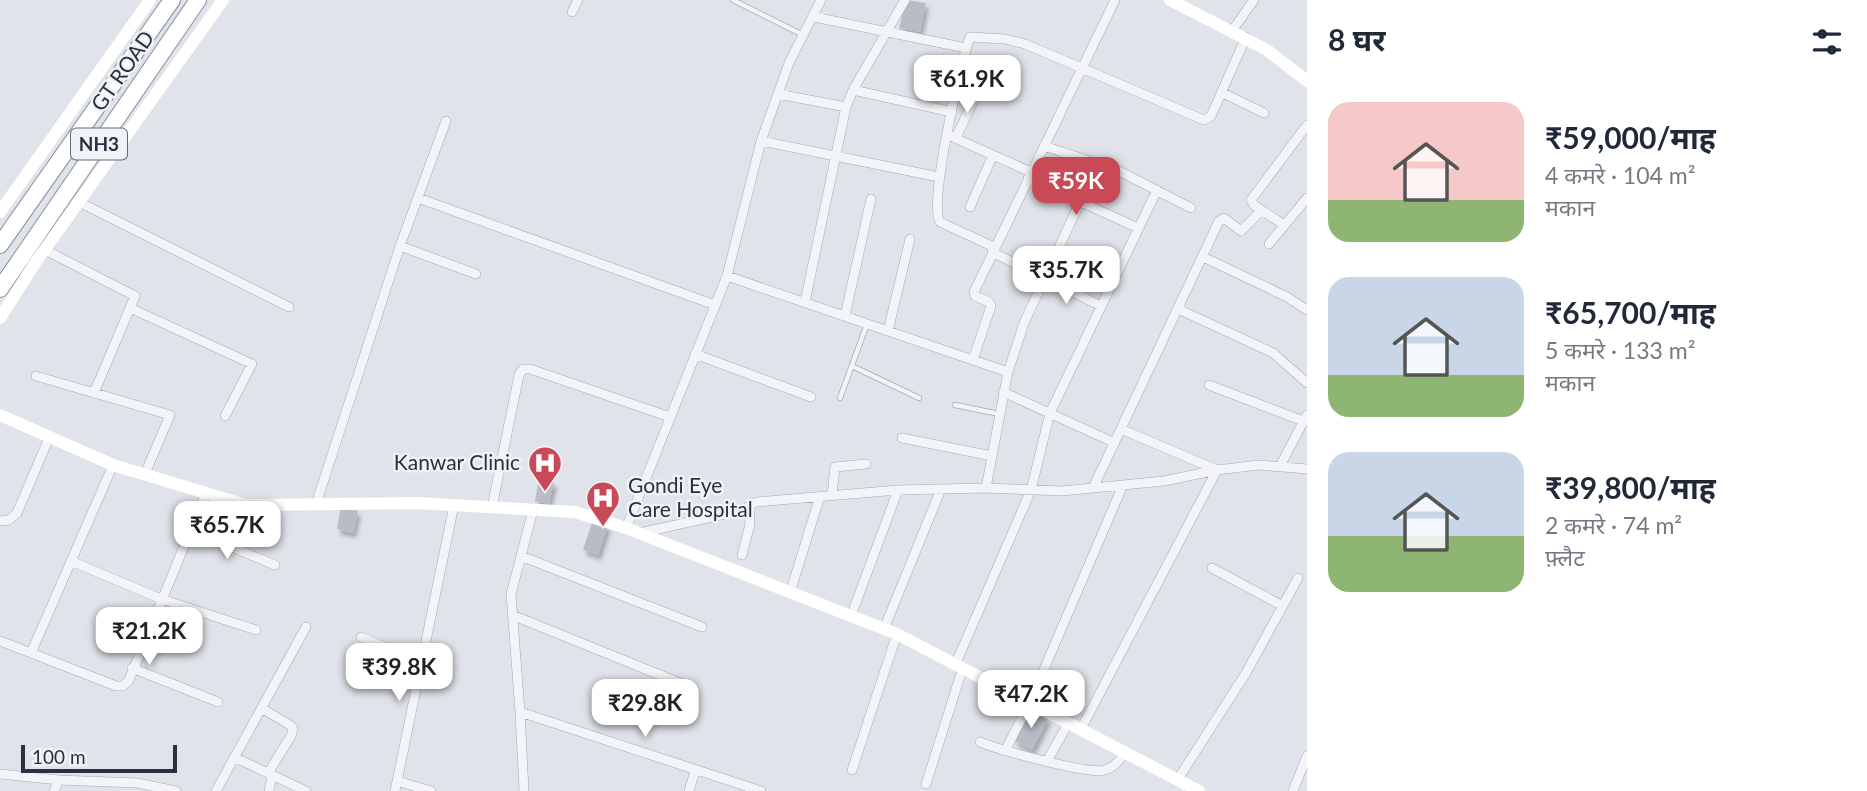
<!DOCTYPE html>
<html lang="hi">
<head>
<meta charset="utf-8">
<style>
	body { margin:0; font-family:Lato,"Noto Sans Devanagari",sans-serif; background:#f6f6f7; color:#1f2937; height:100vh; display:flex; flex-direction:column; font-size:26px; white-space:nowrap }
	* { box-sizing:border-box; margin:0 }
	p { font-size:23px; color:#747a83 }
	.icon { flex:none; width:38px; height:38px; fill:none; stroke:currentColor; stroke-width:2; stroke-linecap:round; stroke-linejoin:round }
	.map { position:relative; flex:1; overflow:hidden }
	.sheet { display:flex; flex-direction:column; background:#fff; width:560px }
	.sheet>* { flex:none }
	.scale { position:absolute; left:21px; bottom:18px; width:156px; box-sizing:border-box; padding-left:7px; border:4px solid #29303f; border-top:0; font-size:19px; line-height:24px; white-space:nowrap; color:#29303f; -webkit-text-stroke:5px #eff2f6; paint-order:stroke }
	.price { position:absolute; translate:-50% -60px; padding:0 16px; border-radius:14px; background:#fff; color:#222; font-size:23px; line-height:46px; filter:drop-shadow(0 2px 4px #0008) }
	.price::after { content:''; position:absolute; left:50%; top:42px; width:21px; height:16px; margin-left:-10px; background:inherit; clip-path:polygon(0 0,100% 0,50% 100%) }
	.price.active { background:#ca4956; color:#fff }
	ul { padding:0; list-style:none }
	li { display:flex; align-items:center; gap:21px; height:175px; padding:0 21px }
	li span { display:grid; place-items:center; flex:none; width:196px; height:140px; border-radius:21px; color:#555 }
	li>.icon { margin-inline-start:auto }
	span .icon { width:84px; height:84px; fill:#fffc; stroke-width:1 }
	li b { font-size:30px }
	h2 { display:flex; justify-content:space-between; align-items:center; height:84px; padding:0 21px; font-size:30px }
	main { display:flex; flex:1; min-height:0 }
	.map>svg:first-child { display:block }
	.building { fill:#b7bcc5; filter:url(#shadow) }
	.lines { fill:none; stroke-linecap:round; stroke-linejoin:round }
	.lane-casing { stroke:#a5aab3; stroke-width:6 }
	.street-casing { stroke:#a5aab3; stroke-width:10 }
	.highway-casing { stroke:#88909f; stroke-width:18 }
	.lane { stroke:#f3f4f7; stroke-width:4.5 }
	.street { stroke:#f3f4f7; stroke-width:9 }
	.secondary { stroke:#fff; stroke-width:12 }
	.highway { stroke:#fff; stroke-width:16 }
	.labels { text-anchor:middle; stroke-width:5; stroke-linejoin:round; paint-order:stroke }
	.shield { fill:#eff2f6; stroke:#646a76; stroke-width:2 }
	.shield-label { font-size:19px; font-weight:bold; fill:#29303f }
	.street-label { font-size:21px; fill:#29303f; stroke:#eff2f6 }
	.poi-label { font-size:21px; fill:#29303f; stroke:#eff2f6; text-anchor:end }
</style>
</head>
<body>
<main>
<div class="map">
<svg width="1307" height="791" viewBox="0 0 1307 791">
	<defs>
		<filter id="shadow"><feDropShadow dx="3" dy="5" stdDeviation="2" flood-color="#0004"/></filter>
	</defs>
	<rect width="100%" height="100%" fill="#e0e3e9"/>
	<!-- building -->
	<path class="building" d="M 906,0 L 926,3 L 920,32 L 899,28 Z
		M 539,479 L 554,482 L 549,504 L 535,501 Z
		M 341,507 L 358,511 L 353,533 L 337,529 Z
		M 593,520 L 608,525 L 598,555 L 583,550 Z
		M 1030,710 L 1048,719 L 1032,750 L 1014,741 Z"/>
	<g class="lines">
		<!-- lane casing -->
		<g class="lane-casing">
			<path id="lane" d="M 733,0 L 803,35
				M 852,366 L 919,398
				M 840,398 L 867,324
				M 955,405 L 999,414"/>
		</g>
		<!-- street casing -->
		<g class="street-casing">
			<path id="street" d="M 572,12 L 578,0
				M 814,17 L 966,48
				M 1232,31 L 1254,0
				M 853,90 L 952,112
				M 1221,92 L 1264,113
				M 778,94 L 846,107
				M 948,135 L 1031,172
				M 956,138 L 987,71
				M 761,141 L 939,177
				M 1044,146 L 1117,170 L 1191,208
				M 1028,178 L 1138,228
				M 418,198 L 715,305
				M 79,202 L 289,307
				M 970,207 L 993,155
				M 1284,225 L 1254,205 L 1251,200 L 1307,125
				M 1269,244 L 1307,198
				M 400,246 L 476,274
				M 994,247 L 940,222 C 928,205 961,61 970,37 L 1005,39 L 1025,44 L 1204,120 L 1211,116 L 1246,37
				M 45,250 L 135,296 L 94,393
				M 992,252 L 1101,306
				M 1203,257 L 1287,297 L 1307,310
				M 727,276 L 1008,372
				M 805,302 L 846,107 L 853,90 L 905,0
				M 130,308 L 252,364 L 225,416
				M 1178,309 L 1273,353 L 1307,383
				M 845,316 L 871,199
				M 888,331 L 910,239
				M 695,354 L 811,397
				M 973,360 L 991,306 L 989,302 L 975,296 L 974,292 L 1115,0
				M 36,376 L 170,415 L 144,476
				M 1209,385 L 1303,421
				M 1003,392 L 1115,443
				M 902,438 L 992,456
				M 1280,466 L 1307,415
				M 986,488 L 1008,372 L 1024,323 L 1080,202
				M 1093,488 L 1219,221 L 1224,218 L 1241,231 L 1262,210
				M 832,495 L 835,467 L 866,464
				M 316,504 L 400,246 L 446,121
				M 492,507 L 519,375 L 523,369 L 530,369 L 670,417
				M 0,521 L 9,520 L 17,513 L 49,438
				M 626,528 L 727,276 L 761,141 L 789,63 L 821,0
				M 190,530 L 275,565
				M 640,533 L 743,510 L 756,502 L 898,490
				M 742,555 L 750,524 L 749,507
				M 521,556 L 702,627
				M 71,561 L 161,599 L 256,630
				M 1212,568 L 1283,606
				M 790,593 L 820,496
				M 512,615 L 680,683
				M 851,616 L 898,490 L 986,488 L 1062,491 L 1164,481 L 1217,470 L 1259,465 L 1307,469
				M 884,629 L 941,489
				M 361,637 L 422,663
				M 0,641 L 116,686 L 123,686 L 129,680 L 206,493
				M 31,653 L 113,465
				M 956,663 L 1031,490 L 1050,413 L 1157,190
				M 132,668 L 218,702
				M 263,709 L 290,725 L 293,729 L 291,736 L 268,773
				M 520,712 L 761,791
				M 1081,729 L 1217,470 L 1121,429
				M 980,742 C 1000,750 1089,775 1105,770 C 1115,767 1120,759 1126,752
				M 1005,751 L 1030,702 L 1123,485
				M 234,757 L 306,791
				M 1047,761 L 1069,722
				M 852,770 L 897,634
				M 0,774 L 59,780 L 137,783 L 176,791
				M 1178,779 L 1246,673 L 1298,578
				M 397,781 L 431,791
				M 926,784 L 963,667
				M 54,791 L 59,780
				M 216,791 L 306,627
				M 269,791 L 272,775
				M 395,791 L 454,505
				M 524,791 L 520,712 L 511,594 L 533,510
				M 689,791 L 695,771
				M 1293,791 L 1307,756"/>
		</g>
		<!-- highway casing -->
		<g class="highway-casing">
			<path id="highway" d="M 0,245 L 172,0
				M 0,289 L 198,0"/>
		</g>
		<!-- lane -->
		<use href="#lane" class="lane"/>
		<!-- street -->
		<use href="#street" class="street"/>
		<!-- secondary -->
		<path class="secondary" d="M 1170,0 L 1267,50 L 1307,81
			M 0,212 L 150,0
			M 0,318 L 35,263 L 223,0
			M 0,415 L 113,465 L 246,505 L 417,503 L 575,512 L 626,528 L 897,634 L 1199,791"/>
		<!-- highway -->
		<use href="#highway" class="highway"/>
	</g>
	<!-- icons -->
	<defs>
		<g id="hospital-pin" transform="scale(1.75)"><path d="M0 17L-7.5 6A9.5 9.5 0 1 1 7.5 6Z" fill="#ca4956" stroke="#eff2f6"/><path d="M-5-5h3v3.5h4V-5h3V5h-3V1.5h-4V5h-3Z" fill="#fff"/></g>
	</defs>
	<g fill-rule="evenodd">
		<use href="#hospital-pin" x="545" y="463"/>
		<use href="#hospital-pin" x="603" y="498"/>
	</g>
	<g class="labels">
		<!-- shield labels -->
		<rect class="shield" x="71" y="128.5" width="56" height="31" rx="5"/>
		<g class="shield-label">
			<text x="99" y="151">NH3</text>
		</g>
		<!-- street labels -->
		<g class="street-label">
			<text transform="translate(123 71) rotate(-55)" y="7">GT ROAD</text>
		</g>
		<!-- poi labels -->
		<g class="poi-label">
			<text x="520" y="470">Kanwar Clinic</text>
			<text x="628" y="493" text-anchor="start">Gondi Eye<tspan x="628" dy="24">Care Hospital</tspan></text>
		</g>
	</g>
</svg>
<div class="scale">100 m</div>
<b class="price" style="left:967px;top:115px">₹61.9K</b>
<b class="price active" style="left:1076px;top:217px">₹59K</b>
<b class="price" style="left:1066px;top:306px">₹35.7K</b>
<b class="price" style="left:227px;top:561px">₹65.7K</b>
<b class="price" style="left:149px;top:667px">₹21.2K</b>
<b class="price" style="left:399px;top:703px">₹39.8K</b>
<b class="price" style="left:1031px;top:730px">₹47.2K</b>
<b class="price" style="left:645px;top:739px">₹29.8K</b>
</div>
<section class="sheet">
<h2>8 घर<svg class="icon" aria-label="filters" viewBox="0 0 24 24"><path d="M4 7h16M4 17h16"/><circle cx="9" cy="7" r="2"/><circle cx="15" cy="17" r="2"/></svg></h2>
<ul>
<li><span style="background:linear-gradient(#f6c9c9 70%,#8fb573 0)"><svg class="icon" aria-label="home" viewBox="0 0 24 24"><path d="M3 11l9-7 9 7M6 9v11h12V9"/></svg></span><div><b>₹59,000/माह</b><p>4 कमरे · 104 m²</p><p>मकान</p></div></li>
<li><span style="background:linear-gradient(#c9d6e8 70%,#8fb573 0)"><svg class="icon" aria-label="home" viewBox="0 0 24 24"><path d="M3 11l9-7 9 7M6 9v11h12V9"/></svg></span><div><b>₹65,700/माह</b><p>5 कमरे · 133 m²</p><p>मकान</p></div></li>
<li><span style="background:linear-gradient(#c9d6e8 60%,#8fb573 0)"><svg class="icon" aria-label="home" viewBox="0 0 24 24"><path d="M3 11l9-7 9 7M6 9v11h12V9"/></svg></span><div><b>₹39,800/माह</b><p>2 कमरे · 74 m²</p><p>फ़्लैट</p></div></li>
</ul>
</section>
</main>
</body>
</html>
